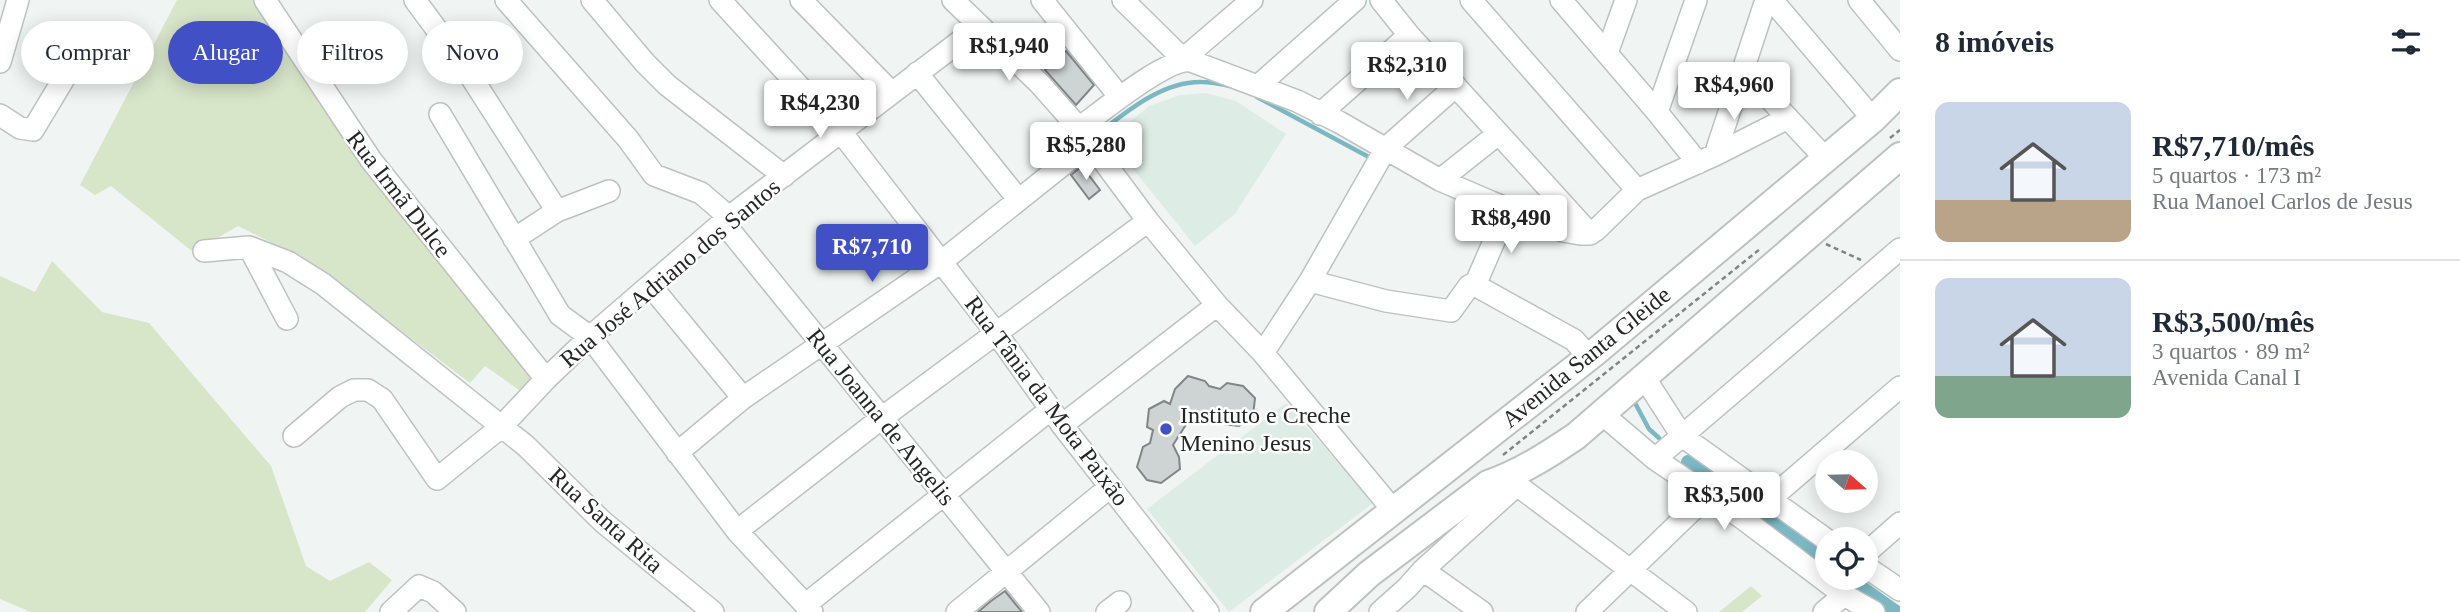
<!DOCTYPE html>
<html lang="pt">
<head>
<meta charset="utf-8">
<style>
	body { margin:0; font-family:"Times New Roman",serif; background:#f2f2f3; color:#1f2937; height:100vh; display:flex; flex-direction:column; font-size:26px; white-space:nowrap }
	* { box-sizing:border-box; margin:0 }
	p { font-size:23px; color:#747a83 }
	.icon { flex:none; width:38px; height:38px; fill:none; stroke:currentColor; stroke-width:2; stroke-linecap:round; stroke-linejoin:round }
	.map { position:relative; flex:1; overflow:hidden }
	.panel { display:flex; flex-direction:column; background:#fff; width:560px }
	.panel>* { flex:none }
	.banner { position:absolute; left:21px; top:21px; width:665px; height:63px; display:flex; gap:14px }
	.needle { width:46px; rotate:110deg }
	.buttons { position:absolute; left:1815px; top:450px; display:grid; gap:14px }
	.buttons a { display:grid; place-items:center; width:63px; height:63px; border-radius:50%; background:#fff; box-shadow:0 4px 18px #0003; font-size:35px }
	.price { position:absolute; translate:-50% -60px; padding:0 16px; border-radius:7px; background:#fff; color:#222; font-size:23px; line-height:46px; filter:drop-shadow(0 2px 4px #0008) }
	.price::after { content:''; position:absolute; left:50%; top:42px; width:21px; height:16px; margin-left:-10px; background:inherit; clip-path:polygon(0 0,100% 0,50% 100%) }
	.price.on { background:#4150c4; color:#fff }
	ul { padding:0; list-style:none }
	li { display:flex; align-items:center; gap:21px; height:175px; padding:0 35px }
	li+li { border-top:2px solid #e0e1e3 }
	li span { display:grid; place-items:center; flex:none; width:196px; height:140px; border-radius:14px; color:#555 }
	li>.icon { margin-inline-start:auto }
	span .icon { width:84px; height:84px; fill:#fffc; stroke-width:1 }
	li b { font-size:30px }
	h2 { display:flex; justify-content:space-between; align-items:center; height:84px; padding:0 35px; font-size:30px }
	.tag { padding:0 24px; border-radius:32px; background:#fff; box-shadow:0 4px 18px #0003; font-size:24px; line-height:63px }
	.tag.on { background:#4150c4; color:#fff }
	main { display:flex; flex:1; min-height:0 }
	.map>svg:first-child { display:block }
	.built { fill:#deece6 }
	.green { fill:#d7e5c9 }
	.lines { fill:none; stroke-linecap:round; stroke-linejoin:round }
	.stream { stroke:#7bb8c4; stroke-width:4.5 }
	.canal { stroke:#7bb8c4; stroke-width:14 }
	.building { fill:#ced3d3; stroke:#808685; stroke-width:2 }
	.minor-casing { stroke:#bdc2c0; stroke-width:24 }
	.major-casing { stroke:#bdc2c0; stroke-width:30 }
	.path { stroke:#818482; stroke-width:2.5; stroke-dasharray:5 3.5; stroke-linecap:butt }
	.minor { stroke:#fff; stroke-width:21 }
	.major { stroke:#fff; stroke-width:26 }
	.poi-dot { fill:#4150c4; stroke:#fff; stroke-width:2.5 }
	.labels { text-anchor:middle; stroke-width:5; stroke-linejoin:round; paint-order:stroke }
	.street-label { font-size:24px; fill:#242625; stroke:#fff }
	.poi-label { font-size:24px; fill:#242625; stroke:#fff; text-anchor:start }
</style>
</head>
<body>
<main>
<div class="map">
<svg width="1900" height="612" viewBox="0 0 1900 612">
	<rect width="100%" height="100%" fill="#f0f5f3"/>
	<!-- built -->
	<path class="built" d="M 1206,93 L 1236,101 L 1286,134 L 1235,214 L 1195,246 L 1109,139 L 1149,106 L 1180,95 Z
		M 1286,403 L 1373,503 L 1229,612 L 1147,509 Z"/>
	<!-- green -->
	<path class="green" d="M 177,0 L 260,0 L 534,378 L 522,392 L 485,366 L 470,383 L 310,262 L 238,226 L 193,252 L 111,186 L 95,195 L 80,185 Z
		M 52,261 L 102,312 L 149,323 L 271,466 L 306,566 L 330,581 L 369,562 L 392,580 L 365,612 L 31,612 L 0,599 L 0,276 L 35,292 Z
		M 1751,586 L 1762,596 L 1742,612 L 1719,612 Z"/>
	<g class="lines">
		<!-- stream -->
		<path class="stream" d="M 1257,97 L 1367,156
			M 1104,129 C 1131,108 1165,81 1202,82 C 1211,82 1221,84 1230,86
			M 1635,403 L 1649,429 L 1659,438"/>
		<!-- canal -->
		<path class="canal" d="M 1688,462 L 1827,562
			M 1848,578 L 1896,612"/>
	</g>
	<!-- building -->
	<path class="building" d="M 1031,44 L 1047,60 L 1041,67 L 1025,51 Z
		M 1066,51 L 1094,85 L 1076,105 L 1045,70 Z
		M 1082,166 L 1100,190 L 1089,199 L 1071,175 Z
		M 1188,376 L 1205,381 L 1209,386 L 1220,389 L 1227,383 L 1243,386 L 1255,398 L 1253,416 L 1239,426 L 1224,424 L 1216,411 L 1205,421 L 1196,420 L 1187,423 L 1173,445 L 1179,457 L 1180,469 L 1161,483 L 1147,480 L 1137,467 L 1143,447 L 1150,443 L 1153,430 L 1147,427 L 1149,409 L 1164,401 L 1170,404 L 1175,389 Z
		M 1005,591 L 1022,612 L 978,612 L 991,601 Z"/>
	<g class="lines">
		<!-- minor casing -->
		<g class="minor-casing">
			<path id="minor" d="M 265,0 L 371,160 L 546,379
				M 415,0 L 468,72 L 557,211
				M 506,0 L 628,139 L 654,175 L 701,193 L 729,217
				M 592,0 L 645,63 L 667,85 L 784,176
				M 720,0 L 841,132 L 997,334 L 1062,425 L 1208,612
				M 801,0 L 891,92
				M 953,0 L 1039,83 L 1079,128 L 1148,221 L 1217,305 L 1263,353 L 1393,510
				M 1042,0 L 1119,96
				M 1123,0 L 1183,59 L 1252,0
				M 1381,0 L 1409,35 L 1590,234
				M 1471,0 L 1637,190
				M 1561,0 L 1657,112 L 1698,163
				M 1772,0 L 1873,119
				M 1859,0 L 1900,50
				M 1607,53 L 1626,0
				M 0,62 L 18,0
				M 1743,70 L 1825,158
				M 917,73 L 1018,199
				M 1259,85 L 1355,0
				M 1657,112 L 1696,0
				M 440,114 L 560,315 L 590,337 L 737,531 L 812,612
				M 1320,114 L 1409,35
				M 0,115 L 20,128 L 33,130 L 66,75
				M 1079,128 C 1100,113 1167,57 1191,61 L 1297,101 L 1339,122 L 1440,180 L 1491,202 L 1563,231 L 1580,234 L 1590,234 L 1596,230 L 1637,190 L 1715,155 L 1788,118
				M 1715,155 L 1766,0
				M 1440,180 L 1498,134
				M 723,222 L 1039,612
				M 514,239 L 557,211 L 609,191
				M 249,247 L 287,319
				M 204,251 L 249,247 L 288,262 L 323,284 L 526,446 L 603,522 L 713,612
				M 1310,281 L 1386,301 L 1451,311 L 1469,286 L 1473,284 L 1574,340 L 1589,357
				M 650,285 L 743,398
				M 1475,285 L 1508,209
				M 1263,353 L 1310,281 L 1386,148 L 1456,86
				M 1644,377 L 1682,436 L 1827,540
				M 1601,413 L 1655,459 L 1742,518 L 1844,595 L 1874,612
				M 1062,425 L 1217,305
				M 294,436 L 340,397 L 354,390 L 368,390 L 382,399 L 437,479 L 501,427 L 546,379 L 590,337 L 729,217 L 980,26
				M 677,453 L 743,398 L 941,262 L 1090,143
				M 1655,459 L 1900,249
				M 1517,485 L 1686,612
				M 1770,499 L 1900,387
				M 737,531 L 883,417 L 1148,221
				M 1866,553 L 1900,523
				M 1866,567 L 1900,590
				M 1423,570 L 1482,612
				M 805,605 L 1051,409
				M 391,612 L 419,586 L 433,592 L 455,612
				M 957,612 L 1110,487
				M 1107,612 L 1120,602
				M 1380,612 L 1407,588 L 1423,570 L 1517,485 L 1510,476
				M 1587,612 L 1708,495
				M 1824,612 L 1844,595"/>
		</g>
		<!-- major casing -->
		<g class="major-casing">
			<path id="major" d="M 1264,612 L 1593,354 L 1873,119 L 1900,92
				M 1328,612 L 1369,574 L 1488,484 C 1520,473 1548,455 1576,436 L 1900,156"/>
		</g>
		<!-- path -->
		<path class="path" d="M 1890,138 L 1900,130
			M 1826,244 L 1861,260
			M 1503,455 L 1760,249"/>
		<!-- minor -->
		<use href="#minor" class="minor"/>
		<!-- major -->
		<use href="#major" class="major"/>
	</g>
	<!-- markers -->
	<circle class="poi-dot" cx="1166" cy="429" r="7"/>
	<g class="labels">
		<!-- street labels -->
		<g class="street-label">
			<text transform="translate(399 194) rotate(52)" y="8">Rua Irmã Dulce</text>
			<text transform="translate(670 273) rotate(-40)" y="8">Rua José Adriano dos Santos</text>
			<text transform="translate(1586 357) rotate(-39)" y="8">Avenida Santa Gleide</text>
			<text transform="translate(1047 401) rotate(53)" y="8">Rua Tânia da Mota Paixão</text>
			<text transform="translate(881 417) rotate(51)" y="8">Rua Joanna de Angelis</text>
			<text transform="translate(606 520) rotate(42)" y="8">Rua Santa Rita</text>
		</g>
		<!-- poi labels -->
		<g class="poi-label">
			<text x="1180" y="423">Instituto e Creche<tspan x="1180" dy="28">Menino Jesus</tspan></text>
		</g>
	</g>
</svg>
<div class="buttons">
<a><svg class="needle" viewBox="-14 -14 28 28"><path d="M0-13l5 13h-10z" fill="#e53935"/><path d="M0 13l5-13h-10z" fill="#747a83"/></svg></a>
<a><svg class="icon" aria-label="locate" viewBox="0 0 24 24"><circle cx="12" cy="12" r="6"/><path d="M12 2v4M12 18v4M2 12h4M18 12h4"/></svg></a>
</div>
<b class="price" style="left:1009px;top:83px">R$1,940</b>
<b class="price" style="left:1407px;top:102px">R$2,310</b>
<b class="price" style="left:1734px;top:122px">R$4,960</b>
<b class="price" style="left:820px;top:140px">R$4,230</b>
<b class="price" style="left:1086px;top:182px">R$5,280</b>
<b class="price" style="left:1511px;top:255px">R$8,490</b>
<b class="price on" style="left:872px;top:284px">R$7,710</b>
<b class="price" style="left:1724px;top:532px">R$3,500</b>
<div class="banner">
<a class="tag">Comprar</a>
<a class="tag on">Alugar</a>
<a class="tag">Filtros</a>
<a class="tag">Novo</a>
</div>
</div>
<section class="panel">
<h2>8 imóveis<svg class="icon" aria-label="filters" viewBox="0 0 24 24"><path d="M4 7h16M4 17h16"/><circle cx="9" cy="7" r="2"/><circle cx="15" cy="17" r="2"/></svg></h2>
<ul>
<li><span style="background:linear-gradient(#c9d6e8 70%,#b9a48a 0)"><svg class="icon" aria-label="home" viewBox="0 0 24 24"><path d="M3 11l9-7 9 7M6 9v11h12V9"/></svg></span><div><b>R$7,710/mês</b><p>5 quartos · 173 m²</p><p>Rua Manoel Carlos de Jesus</p></div></li>
<li><span style="background:linear-gradient(#c9d6e8 70%,#7fa58c 0)"><svg class="icon" aria-label="home" viewBox="0 0 24 24"><path d="M3 11l9-7 9 7M6 9v11h12V9"/></svg></span><div><b>R$3,500/mês</b><p>3 quartos · 89 m²</p><p>Avenida Canal I</p></div></li>
</ul>
</section>
</main>
</body>
</html>
